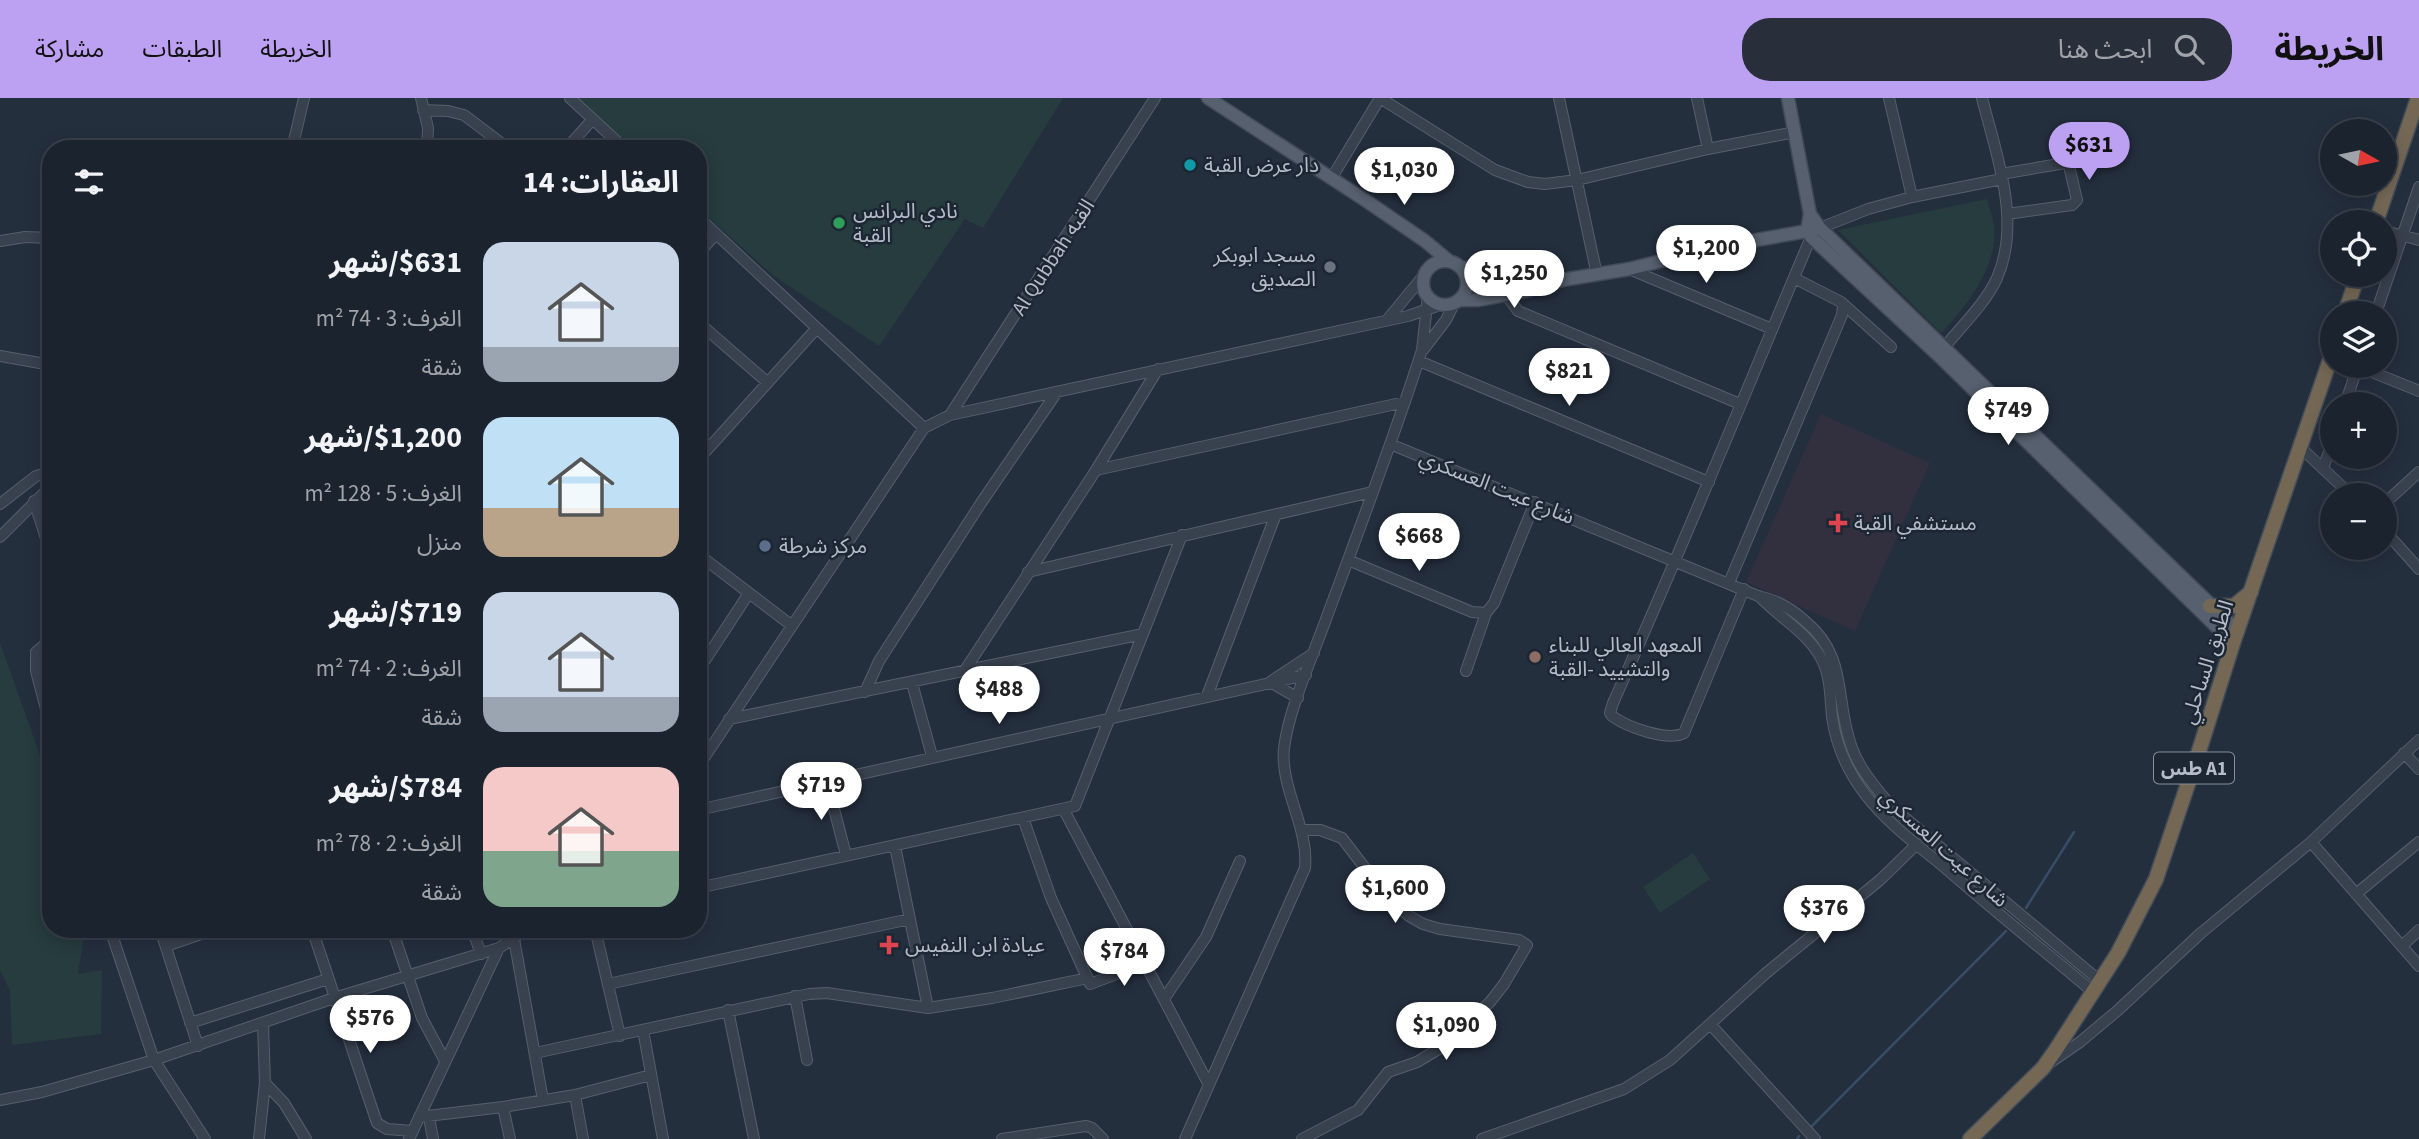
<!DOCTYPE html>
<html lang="ar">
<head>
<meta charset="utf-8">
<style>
	body { margin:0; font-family:"Source Sans 3","Noto Sans Arabic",sans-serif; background:#282f3a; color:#f1f3f6; direction:rtl; height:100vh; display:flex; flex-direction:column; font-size:26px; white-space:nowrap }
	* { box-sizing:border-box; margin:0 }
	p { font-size:23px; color:#a0a4aa }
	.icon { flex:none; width:38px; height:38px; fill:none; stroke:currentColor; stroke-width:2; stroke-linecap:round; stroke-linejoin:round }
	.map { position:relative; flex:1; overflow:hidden; direction:ltr }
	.side { position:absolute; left:42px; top:42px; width:665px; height:798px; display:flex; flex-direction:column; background:#1b232e; border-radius:28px; box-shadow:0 4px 18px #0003,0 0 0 2px #39404a; direction:rtl }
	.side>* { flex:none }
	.needle { width:46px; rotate:99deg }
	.controls { position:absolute; left:2320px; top:21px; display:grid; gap:14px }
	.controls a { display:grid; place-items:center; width:77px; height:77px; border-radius:50%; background:#1b232e; box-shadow:0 4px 18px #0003,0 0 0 2px #39404a; font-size:35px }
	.price { position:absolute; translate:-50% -60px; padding:0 16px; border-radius:24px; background:#fff; color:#222; font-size:23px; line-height:46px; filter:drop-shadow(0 2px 4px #0008) }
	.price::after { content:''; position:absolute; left:50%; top:42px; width:21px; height:16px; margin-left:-10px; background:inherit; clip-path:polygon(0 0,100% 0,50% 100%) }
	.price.current { background:#bca0f2; color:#111 }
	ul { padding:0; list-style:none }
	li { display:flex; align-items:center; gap:21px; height:175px; padding:0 28px }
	li span { display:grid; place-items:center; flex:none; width:196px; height:140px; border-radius:21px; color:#555 }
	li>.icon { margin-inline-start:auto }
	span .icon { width:84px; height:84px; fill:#fffc; stroke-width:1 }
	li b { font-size:30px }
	h2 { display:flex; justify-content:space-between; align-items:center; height:84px; padding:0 28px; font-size:30px }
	header { display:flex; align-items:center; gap:42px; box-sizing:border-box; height:98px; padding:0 35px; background:#bca0f2; color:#111 }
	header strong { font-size:33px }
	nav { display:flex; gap:38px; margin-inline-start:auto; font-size:24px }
	.search { width:490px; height:63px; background:#282f3a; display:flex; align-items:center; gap:18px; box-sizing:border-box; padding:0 24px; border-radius:28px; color:#a0a4aa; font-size:26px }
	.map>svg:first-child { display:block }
	.medical { fill:#32303f }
	.green { fill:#263c3f }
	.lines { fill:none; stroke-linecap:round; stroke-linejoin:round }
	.stream { stroke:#394c67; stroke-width:2.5 }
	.minor-casing { stroke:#565f6c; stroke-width:12 }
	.major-casing { stroke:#414a57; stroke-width:15 }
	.highway-casing { stroke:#434c59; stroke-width:17 }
	.minor { stroke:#38414e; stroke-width:10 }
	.major { stroke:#56606e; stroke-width:12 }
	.highway { stroke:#746855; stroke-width:14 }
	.culture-dot { fill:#0f9aa8; stroke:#1d2633; stroke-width:2.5 }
	.leisure-dot { fill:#2e9e5b; stroke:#1d2633; stroke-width:2.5 }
	.worship-dot { fill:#6b7280; stroke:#1d2633; stroke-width:2.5 }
	.health-dot { fill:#e0444e; stroke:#1d2633; stroke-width:2.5 }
	.service-dot { fill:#5c6f8a; stroke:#1d2633; stroke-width:2.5 }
	.education-dot { fill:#8d6e63; stroke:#1d2633; stroke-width:2.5 }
	.labels { text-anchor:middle; stroke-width:5; stroke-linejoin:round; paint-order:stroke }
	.shield { fill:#1d2633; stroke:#878f9c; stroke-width:2 }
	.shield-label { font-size:19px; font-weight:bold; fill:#b4bcc9 }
	.poi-label { font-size:21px; fill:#b4bcc9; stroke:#1d2633; text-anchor:start }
	.street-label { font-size:21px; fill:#b4bcc9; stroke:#1d2633 }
</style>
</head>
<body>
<header>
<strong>الخريطة</strong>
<div class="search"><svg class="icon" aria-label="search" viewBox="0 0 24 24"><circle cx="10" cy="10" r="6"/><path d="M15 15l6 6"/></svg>ابحث هنا</div>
<nav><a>الخريطة</a><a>الطبقات</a><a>مشاركة</a></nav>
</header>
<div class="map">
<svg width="2419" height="1041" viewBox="0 0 2419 1041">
	<rect width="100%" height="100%" fill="#242f3e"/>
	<!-- medical -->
	<path class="medical" d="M 1821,316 L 1930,365 L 1855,533 L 1746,484 Z"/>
	<!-- green -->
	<path class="green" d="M 577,0 L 1063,0 L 983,130 L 965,121 L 879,248 L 774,178 L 698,110 L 698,51 L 633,51 Z
		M 1987,101 C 1989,110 1993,119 1994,128 C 1999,166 1966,210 1941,235 L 1838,132 Z
		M 0,545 L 51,688 L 51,831 L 85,831 L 78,876 L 102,872 L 101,936 L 12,947 L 10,893 L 0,872 Z
		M 1693,755 L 1710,781 L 1660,815 L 1643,789 Z"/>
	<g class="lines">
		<!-- stream -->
		<path class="stream" d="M 2026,810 L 2074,734
			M 1811,1029 L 2006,833
			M 1797,1041 L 1799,1038"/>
		<!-- minor casing -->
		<g class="minor-casing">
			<path id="minor" d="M 421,0 L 428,30 L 427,51
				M 570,0 L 625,51
				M 1380,0 L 1495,72 L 1528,84 L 1545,86 L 1577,82 L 1708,51 L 1795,34
				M 1559,0 L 1597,177
				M 1697,0 L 1708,51
				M 1889,0 L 1912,99
				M 423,12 L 448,13 L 464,17 L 509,51
				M 292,51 L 304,0
				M 566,51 L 592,22
				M 2001,76 L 2065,65 L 2069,68 L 2077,102 L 2072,107 L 2007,116
				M 1331,81 L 1380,0
				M 698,119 L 924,330
				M 1820,130 L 1868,111 L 1912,99 L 2002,81
				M 2385,133 L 2419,142
				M 0,143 L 25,139 L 51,140
				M 698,156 L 716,136
				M 1629,171 L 1772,231
				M 1506,178 L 1510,202 L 1518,213 L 1740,306
				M 1794,180 L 1841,204 L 1891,249
				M 2376,215 L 2419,89
				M 1387,222 L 1425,176
				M 698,224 L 767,284
				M 1423,252 L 1446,222 L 1454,206
				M 1941,253 C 1959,231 1986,205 1997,180 C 2022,123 1996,56 1982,0
				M 0,258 L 51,267
				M 1419,263 L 1709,384
				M 2357,268 L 2419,293
				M 2345,306 L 2358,268
				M 950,317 L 1155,0
				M 1390,346 L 1758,498 C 1777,502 1791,510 1805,523 C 1849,559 1834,602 1852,650 C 1860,672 1876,690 1891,708 L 2100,883
				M 2300,349 L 2351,397
				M 698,362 L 816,231
				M 2323,370 L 2333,343
				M 1096,372 L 1405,304
				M 34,403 L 51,456
				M 2385,405 L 2419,374
				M 0,406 L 36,378 L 51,374
				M 2385,433 L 2419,471
				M 0,439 L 51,388
				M 698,456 L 791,527
				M 1348,462 L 1472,514 L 1486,515
				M 1028,474 L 1372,394
				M 1729,485 L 1842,217 L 1843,208
				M 1744,491 L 1684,635 C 1668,644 1627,629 1612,618 L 1610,615 L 1613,605 C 1682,451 1745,295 1811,139
				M 1759,498 C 1779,520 1809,535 1822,562 C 1831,580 1830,600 1832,619 C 1836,647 1848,674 1865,696 C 1886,724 1916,746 1943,768 C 1992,811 2043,852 2093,894
				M 51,541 L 36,554 L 36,573 L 51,630
				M 965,572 L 1096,372 L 1158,271
				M 698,573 L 749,495
				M 1466,573 L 1486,515 L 1494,505 L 1535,404
				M 912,585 L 932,658
				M 865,594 L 879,563 L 981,405 L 1057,294
				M 1207,598 L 1276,416
				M 1298,600 L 1270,584 L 1314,555
				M 729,621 C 867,593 1005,564 1143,536
				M 2404,655 L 2419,671
				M 698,669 L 924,330 L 950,317 L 1408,218 L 1440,207
				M 827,684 L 846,757
				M 698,712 L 1306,577
				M 1064,712 L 1209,987
				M 1023,720 L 1051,800 L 1090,886 L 1146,865
				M 1302,732 L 1320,732 L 1342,740 L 1388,800 L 1409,818 L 1423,826 L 1440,831 L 1519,842 L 1527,847 L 1504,886 L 1490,904 L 1442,949 L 1417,964 L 1388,974 L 1358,1012 L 1302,1041
				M 2311,744 L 2419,868
				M 895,748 L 928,910
				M 698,790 L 1075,708 L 1182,437
				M 2356,796 L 2419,744
				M 110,831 L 154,962 L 205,1041
				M 160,831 L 198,948
				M 312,831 L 377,1025 L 387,1031 L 413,1033
				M 392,831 L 422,920 L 445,963
				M 472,831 L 481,856
				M 595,831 L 620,938
				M 514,841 L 543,1002
				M 166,848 L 216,831
				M 2402,848 L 2419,832
				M 608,886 L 910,821
				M 795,898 L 807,962
				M 1164,901 L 1206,839 L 1240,763
				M 728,912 L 754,1041
				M 190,925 L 328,881
				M 1710,926 L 1765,876 L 1880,782 L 1917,746
				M 643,932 L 663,1041
				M 535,955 L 809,896 L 827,895 L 928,910 L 992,900 L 1088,880
				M 2051,964 L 2080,944 L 2117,913 L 2201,835 L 2311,744 L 2419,642
				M 265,985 L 284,1005 L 306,1041
				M 575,997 L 583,1041
				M 0,1002 L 42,994 L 154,962 L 334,900 L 499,850 L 527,831
				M 503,1009 L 510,1041
				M 419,1019 L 503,1009 L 575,997 L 651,977
				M 429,1019 L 433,1041
				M 259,1041 L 265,985 L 263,926
				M 409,1041 L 499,850
				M 1002,1041 L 1086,1028 L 1092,1030 L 1103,1041
				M 1185,1041 L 1305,770 C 1309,729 1280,691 1284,650 C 1289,609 1315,553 1329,513 C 1361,427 1394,340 1422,252 L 1428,198
				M 1482,1041 L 1624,991 L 1670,962 L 1710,926 L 1815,1041"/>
		</g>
		<!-- major casing -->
		<g class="major-casing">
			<path id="major" d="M 1208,0 L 1365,102 L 1425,143 L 1449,163
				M 1788,0 L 1810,116 L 1807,133 L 1811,139 L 1938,257 L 2233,545
				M 1810,116 L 1820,130 L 2238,533
				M1423 185a22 22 0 1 1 44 0a22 22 0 1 1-44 0Z
				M 1461,169 L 1506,178 L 1555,181
				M 1460,202 L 1478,202 L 1526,193 L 1562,182 L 1629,171 L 1717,149 L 1813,132"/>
		</g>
		<!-- highway casing -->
		<g class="highway-casing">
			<path id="highway" d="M 2376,124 L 2418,0
				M 2345,215 L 2358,177
				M 2210,508 L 2234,508 L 2251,494
				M 1970,1041 L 2043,970 L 2055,953 L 2118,855 L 2156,781 L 2200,650 L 2233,545 L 2333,253"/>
		</g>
		<!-- minor -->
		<use href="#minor" class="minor"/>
		<!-- major -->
		<use href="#major" class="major"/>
		<!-- highway -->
		<use href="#highway" class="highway"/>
	</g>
	<!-- markers -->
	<circle class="culture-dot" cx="1190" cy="67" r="7"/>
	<circle class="leisure-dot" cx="839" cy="125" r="7"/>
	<circle class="worship-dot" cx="1330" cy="169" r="7"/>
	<g class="health-dot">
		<path d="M1834.5 414.5h7v7h7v7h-7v7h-7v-7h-7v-7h7z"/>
		<path d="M885.5 836.5h7v7h7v7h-7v7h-7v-7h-7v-7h7z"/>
	</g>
	<circle class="service-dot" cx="765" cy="448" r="7"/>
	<circle class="education-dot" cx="1535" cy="559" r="7"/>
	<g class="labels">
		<!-- shield labels -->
		<rect class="shield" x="2154" y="654.5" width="80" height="31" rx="5"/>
		<g class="shield-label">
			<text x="2194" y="677">طس A1</text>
		</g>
		<!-- poi labels -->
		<g class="poi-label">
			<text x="1204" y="74">دار عرض القبة</text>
			<text x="853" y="120">نادي البرانس<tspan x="853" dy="24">القبة</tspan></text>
			<text x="1316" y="164" text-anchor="end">مسجد ابوبكر<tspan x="1316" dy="24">الصديق</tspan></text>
			<text x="1854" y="432">مستشفي القبة</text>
			<text x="779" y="455">مركز شرطة</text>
			<text x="1549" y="554">المعهد العالي للبناء<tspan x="1549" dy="24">والتشييد -القبة</tspan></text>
			<text x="905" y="854">عيادة ابن النفيس</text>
		</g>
		<!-- street labels -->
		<g class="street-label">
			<text transform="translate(1053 159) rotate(-57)" y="7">Al Qubbah القبه</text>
			<text transform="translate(1497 389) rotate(22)" y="7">شارع عيت العسكري</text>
			<text transform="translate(2207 564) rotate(-72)" y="7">الطريق الساحلي</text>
			<text transform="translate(1944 750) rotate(42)" y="7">شارع عيت العسكري</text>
		</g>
	</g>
</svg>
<div class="controls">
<a><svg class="needle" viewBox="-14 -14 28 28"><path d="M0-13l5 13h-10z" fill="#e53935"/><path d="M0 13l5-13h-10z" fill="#a0a4aa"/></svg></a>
<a><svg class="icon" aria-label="locate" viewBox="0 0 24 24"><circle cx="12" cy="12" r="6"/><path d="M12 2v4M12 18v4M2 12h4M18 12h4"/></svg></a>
<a><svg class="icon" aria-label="layers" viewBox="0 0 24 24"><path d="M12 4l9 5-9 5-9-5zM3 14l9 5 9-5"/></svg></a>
<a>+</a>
<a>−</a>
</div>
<b class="price current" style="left:2089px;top:84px">$631</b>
<b class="price" style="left:1404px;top:109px">$1,030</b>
<b class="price" style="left:1706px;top:187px">$1,200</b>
<b class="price" style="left:1514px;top:212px">$1,250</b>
<b class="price" style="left:1569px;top:310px">$821</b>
<b class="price" style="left:2008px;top:349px">$749</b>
<b class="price" style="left:1419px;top:475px">$668</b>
<b class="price" style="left:999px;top:628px">$488</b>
<b class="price" style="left:821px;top:724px">$719</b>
<b class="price" style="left:1395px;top:827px">$1,600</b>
<b class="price" style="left:1824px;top:847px">$376</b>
<b class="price" style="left:1124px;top:890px">$784</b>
<b class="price" style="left:370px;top:957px">$576</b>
<b class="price" style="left:1446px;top:964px">$1,090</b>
<section class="side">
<h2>العقارات: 14<svg class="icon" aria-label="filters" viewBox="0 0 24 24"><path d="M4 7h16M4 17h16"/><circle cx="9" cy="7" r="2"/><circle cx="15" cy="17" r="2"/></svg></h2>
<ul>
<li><span style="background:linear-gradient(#c9d6e8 75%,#9aa5b1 0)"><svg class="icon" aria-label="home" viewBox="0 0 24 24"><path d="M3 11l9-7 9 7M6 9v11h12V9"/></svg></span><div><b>$631/شهر</b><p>الغرف: 3 · 74 m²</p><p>شقة</p></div></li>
<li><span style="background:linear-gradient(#bfe0f5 65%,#b9a48a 0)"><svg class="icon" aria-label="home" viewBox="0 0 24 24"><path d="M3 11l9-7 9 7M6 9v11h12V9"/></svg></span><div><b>$1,200/شهر</b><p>الغرف: 5 · 128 m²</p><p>منزل</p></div></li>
<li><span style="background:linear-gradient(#c9d6e8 75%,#9aa5b1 0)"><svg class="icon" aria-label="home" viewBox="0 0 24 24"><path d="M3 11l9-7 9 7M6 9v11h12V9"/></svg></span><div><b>$719/شهر</b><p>الغرف: 2 · 74 m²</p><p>شقة</p></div></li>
<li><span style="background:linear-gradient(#f6c9c9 60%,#7fa58c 0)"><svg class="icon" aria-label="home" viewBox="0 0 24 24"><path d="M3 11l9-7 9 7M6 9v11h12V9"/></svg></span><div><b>$784/شهر</b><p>الغرف: 2 · 78 m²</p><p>شقة</p></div></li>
</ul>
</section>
</div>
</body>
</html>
